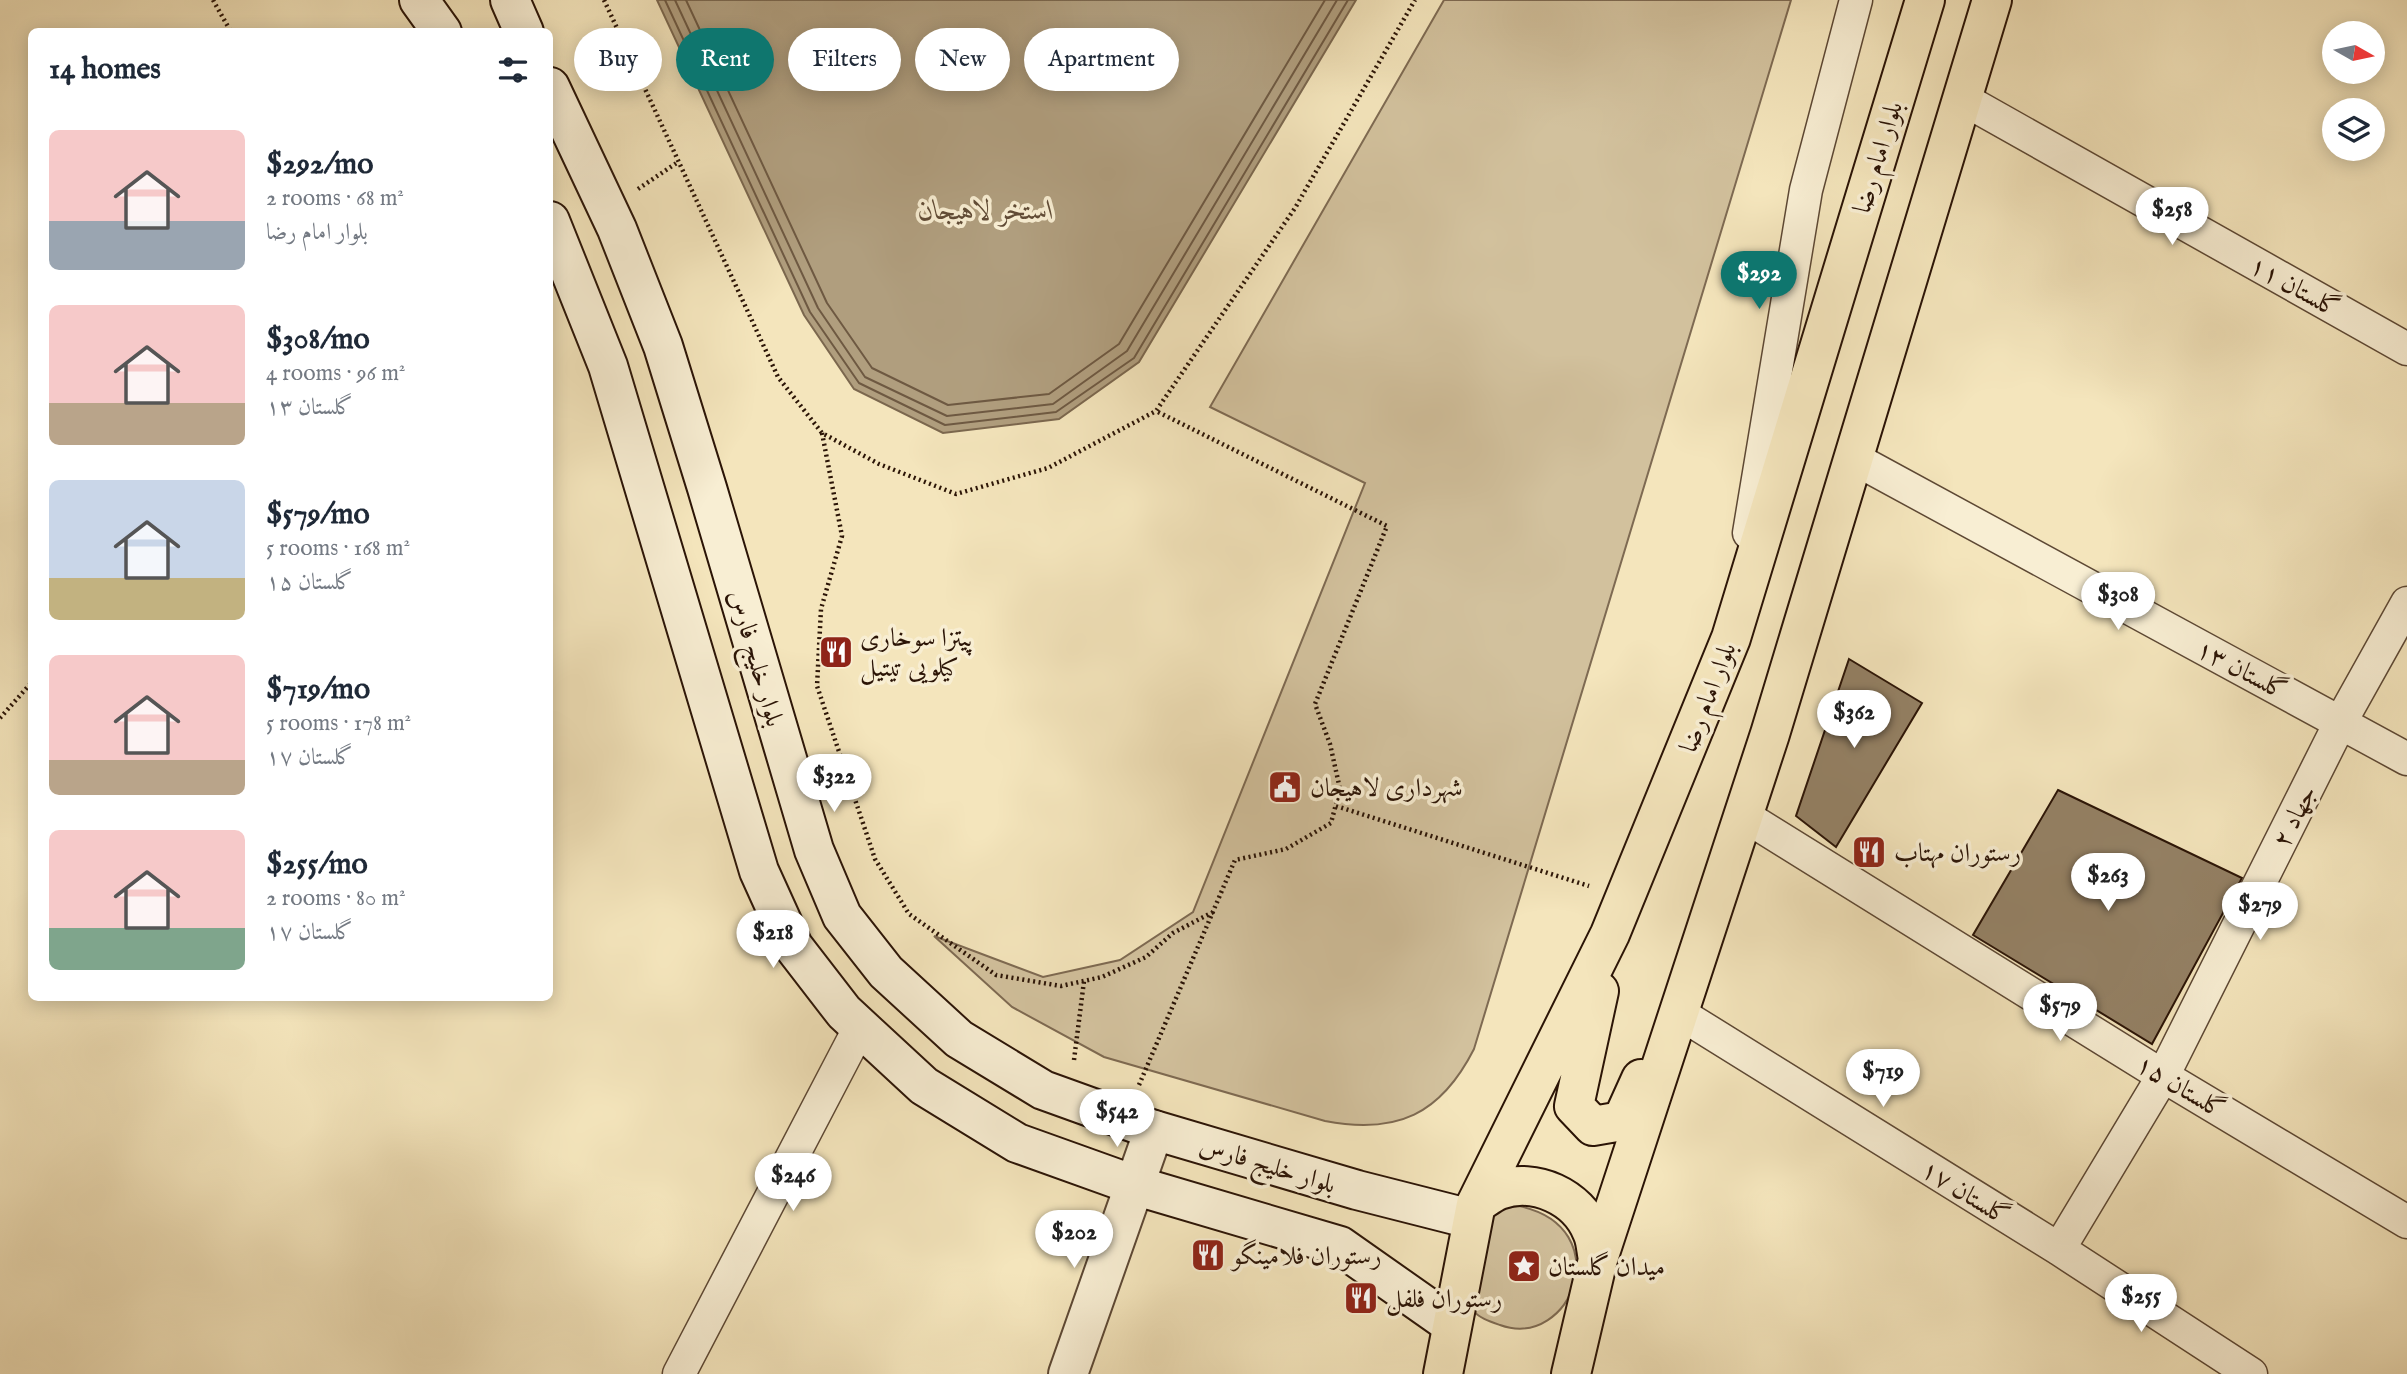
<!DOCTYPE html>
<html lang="en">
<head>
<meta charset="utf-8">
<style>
	body { margin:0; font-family:"IM FELL English",Amiri,serif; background:#f6f6f7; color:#1f2937; height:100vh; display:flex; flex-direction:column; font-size:26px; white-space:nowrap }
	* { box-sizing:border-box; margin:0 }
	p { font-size:23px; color:#747a83 }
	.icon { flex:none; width:38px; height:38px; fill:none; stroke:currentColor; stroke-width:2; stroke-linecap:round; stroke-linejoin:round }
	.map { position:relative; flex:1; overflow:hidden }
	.sheet { position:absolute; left:28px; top:28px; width:525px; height:973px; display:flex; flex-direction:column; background:#fff; border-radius:10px; box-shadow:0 4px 18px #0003 }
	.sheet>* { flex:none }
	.banner { position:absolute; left:574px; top:28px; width:665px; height:63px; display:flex; gap:14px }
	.needle { width:46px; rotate:99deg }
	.fabs { position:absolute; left:2322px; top:21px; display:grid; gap:14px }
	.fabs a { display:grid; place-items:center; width:63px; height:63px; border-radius:50%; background:#fff; box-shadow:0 4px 18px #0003; font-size:35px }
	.price { position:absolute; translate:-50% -60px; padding:0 16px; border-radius:24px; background:#fff; color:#222; font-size:23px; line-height:46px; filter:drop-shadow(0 2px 4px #0008) }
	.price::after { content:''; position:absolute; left:50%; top:42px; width:21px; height:16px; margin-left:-10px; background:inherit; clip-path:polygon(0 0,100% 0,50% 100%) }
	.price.on { background:#0f766e; color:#fff }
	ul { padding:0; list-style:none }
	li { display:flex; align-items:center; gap:21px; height:175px; padding:0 21px }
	li span { display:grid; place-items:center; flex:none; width:196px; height:140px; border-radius:10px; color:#555 }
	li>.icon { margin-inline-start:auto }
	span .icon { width:84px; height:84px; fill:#fffc; stroke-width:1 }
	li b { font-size:30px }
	h2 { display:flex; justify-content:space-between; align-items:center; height:84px; padding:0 21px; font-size:30px }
	.chip { padding:0 24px; border-radius:32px; background:#fff; box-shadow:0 4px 18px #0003; font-size:24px; line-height:63px }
	.chip.on { background:#0f766e; color:#fff }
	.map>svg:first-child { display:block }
	.green { fill:#d2c19d; stroke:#7e6a52; stroke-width:2 }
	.water { fill:#b09e7e; stroke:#7b674e; stroke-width:2 }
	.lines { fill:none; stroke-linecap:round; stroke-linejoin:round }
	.shore { stroke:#6e5942; stroke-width:2 }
	.building { fill:#948165; stroke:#2b1406; stroke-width:2 }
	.minor-casing { stroke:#5d4834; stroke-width:35 }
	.tertiary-casing { stroke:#5d4834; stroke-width:42 }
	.secondary-casing { stroke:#2b1406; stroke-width:42 }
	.primary-casing { stroke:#2b1406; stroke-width:42 }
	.path { stroke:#2b1406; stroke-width:4.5; stroke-dasharray:2 3.5; stroke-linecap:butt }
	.minor { stroke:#f8eed3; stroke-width:32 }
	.tertiary { stroke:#f8eed3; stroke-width:38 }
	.secondary { stroke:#f8eed3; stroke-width:38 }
	.primary { stroke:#f4e5bc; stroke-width:38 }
	.labels { text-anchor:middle; stroke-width:7; stroke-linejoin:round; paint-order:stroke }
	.street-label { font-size:26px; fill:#2b1406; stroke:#f8eed3 }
	.poi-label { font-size:26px; fill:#2b1406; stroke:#f8eed3; text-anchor:start }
	.water-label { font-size:28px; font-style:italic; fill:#604b36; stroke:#f8eed3 }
</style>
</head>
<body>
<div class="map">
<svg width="2407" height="1374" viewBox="0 0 2407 1374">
	<rect width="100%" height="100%" fill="#f4e5bc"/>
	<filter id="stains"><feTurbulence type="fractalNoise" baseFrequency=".00286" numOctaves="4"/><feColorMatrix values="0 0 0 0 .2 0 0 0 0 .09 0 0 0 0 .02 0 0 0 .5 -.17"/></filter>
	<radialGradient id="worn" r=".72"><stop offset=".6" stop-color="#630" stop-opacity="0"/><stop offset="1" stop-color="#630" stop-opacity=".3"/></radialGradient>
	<!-- green -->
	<path class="green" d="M 1444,0 L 1791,0 L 1474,1049 C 1441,1114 1397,1135 1325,1121 L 1104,1057 L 1012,1007 L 934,936 L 1043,977 L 1120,960 L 1193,912 L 1365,483 L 1210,407 Z
		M 1519,1206 C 1619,1227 1572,1351 1500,1325 C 1491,1322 1478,1318 1472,1309 C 1465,1299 1461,1265 1458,1252 L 1499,1209 Z"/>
	<!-- water -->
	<path class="water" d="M 657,0 L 1356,0 L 1139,362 L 1059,419 L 943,433 L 854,389 L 804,315 Z"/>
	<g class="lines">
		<!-- shore -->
		<path class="shore" d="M 665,0 L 810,312 L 859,383 L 945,425 L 1056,412 L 1134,358 L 1348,0
			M 675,0 L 818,308 L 865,377 L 947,416 L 1053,404 L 1127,351 L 1337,0
			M 686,0 L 827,303 L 872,368 L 948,405 L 1049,394 L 1119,344 L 1325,0"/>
	</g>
	<!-- building -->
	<path class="building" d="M 1849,659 L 1922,703 L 1836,847 L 1796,816 Z
		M 2058,790 L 2242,878 L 2152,1044 L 1973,935 Z"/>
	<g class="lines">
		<!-- minor casing -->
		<g class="minor-casing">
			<path id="minor" d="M 1963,99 L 2407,349
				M 1855,459 L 2407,759
				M 1749,533 L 1806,190 L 1856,0
				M 1743,815 L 2163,1076 L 2407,1222
				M 1679,1013 L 2059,1249 L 2251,1374
				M 2059,1249 L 2163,1076 L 2340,723 L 2407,603
				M 679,1374 L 860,1027"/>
		</g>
		<!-- tertiary casing -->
		<g class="tertiary-casing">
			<path id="tertiary" d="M 1068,1374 L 1154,1130"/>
		</g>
		<!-- secondary casing -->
		<g class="secondary-casing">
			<path id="secondary" d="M 419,0 L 442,32
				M 510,0 L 524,32
				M 550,87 L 617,229 L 663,346 L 707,488 L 814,850 L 842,916 L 886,972 L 959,1039 L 1043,1090 L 1154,1130 L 1357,1190 L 1471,1219
				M 550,221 L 608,366 L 759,871 L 793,946 L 844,1012 L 924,1086 L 1017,1143 L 1137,1186 L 1340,1246 L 1451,1324"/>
		</g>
		<!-- primary casing -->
		<g class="primary-casing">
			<path id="primary" d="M 1599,991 L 1574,1106 L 1593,1126 L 1622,1121 L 1641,1079
				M 1476,1204 C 1483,1200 1491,1193 1499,1190 C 1535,1177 1578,1197 1592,1232 C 1596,1240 1596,1251 1598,1259
				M 1443,1374 L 1476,1204 L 1610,934 L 1731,638 L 1925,0
				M 1571,1374 L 1598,1259 L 1770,734 L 1992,0"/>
		</g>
		<!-- path -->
		<path class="path" d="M 213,0 L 231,32
			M 604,0 L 778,377 L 822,433 L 879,464 L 956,494 L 1048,468 L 1156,411 L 1295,208 L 1415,0
			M 638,189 L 678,162
			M 822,433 L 842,536 L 821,609 L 817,686 L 875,859 L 909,914 L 996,975 L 1061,986 L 1102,977 L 1146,957 L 1173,933 L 1213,912
			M 0,718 L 32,682
			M 1336,806 L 1589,886
			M 1074,1060 L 1084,981
			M 1139,1085 L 1235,860 L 1286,849 L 1331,823 L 1340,789 L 1330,744 L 1315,704 L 1387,526 L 1156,411"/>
		<!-- minor -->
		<use href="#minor" class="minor"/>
		<!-- tertiary -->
		<use href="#tertiary" class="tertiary"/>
		<!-- secondary -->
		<use href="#secondary" class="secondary"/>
		<!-- primary -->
		<use href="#primary" class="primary"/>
	</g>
	<!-- icons -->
	<defs>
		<g id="restaurant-square" transform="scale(1.75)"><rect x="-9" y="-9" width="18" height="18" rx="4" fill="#8f2418" stroke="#f8eed3"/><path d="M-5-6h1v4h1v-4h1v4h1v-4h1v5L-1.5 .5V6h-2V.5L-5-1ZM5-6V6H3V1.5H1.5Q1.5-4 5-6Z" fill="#fff"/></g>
		<g id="civic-square" transform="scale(1.75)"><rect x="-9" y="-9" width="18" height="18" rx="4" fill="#8f2418" stroke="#f8eed3"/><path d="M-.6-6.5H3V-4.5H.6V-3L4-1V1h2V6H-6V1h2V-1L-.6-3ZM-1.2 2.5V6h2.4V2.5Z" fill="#fff"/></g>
		<g id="sight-square" transform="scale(1.75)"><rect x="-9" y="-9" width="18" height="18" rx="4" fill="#8f2418" stroke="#f8eed3"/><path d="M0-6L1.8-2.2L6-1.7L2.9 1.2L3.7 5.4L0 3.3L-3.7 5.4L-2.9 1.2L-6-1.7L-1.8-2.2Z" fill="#fff"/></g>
	</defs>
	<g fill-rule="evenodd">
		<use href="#restaurant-square" x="836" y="652"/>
		<use href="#civic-square" x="1285" y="787"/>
		<use href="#restaurant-square" x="1869" y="852"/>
		<use href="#restaurant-square" x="1208" y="1255"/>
		<use href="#sight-square" x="1524" y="1266"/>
		<use href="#restaurant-square" x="1361" y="1298"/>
	</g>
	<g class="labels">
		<!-- street labels -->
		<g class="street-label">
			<text transform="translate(1877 157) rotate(-73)" y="9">بلوار امام رضا</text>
			<text transform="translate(2295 286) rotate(29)" y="9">گلستان ۱۱</text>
			<text transform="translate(757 658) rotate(74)" y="9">بلوار خلیج فارس</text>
			<text transform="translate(2242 669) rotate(28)" y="9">گلستان ۱۳</text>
			<text transform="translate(1707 697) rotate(-69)" y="9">بلوار امام رضا</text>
			<text transform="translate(2294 816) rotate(-63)" y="9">جهاد ۲</text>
			<text transform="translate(2181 1086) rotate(31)" y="9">گلستان ۱۵</text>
			<text transform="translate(1268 1164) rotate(17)" y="9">بلوار خلیج فارس</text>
			<text transform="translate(1966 1192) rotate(32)" y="9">گلستان ۱۷</text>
		</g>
		<!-- poi labels -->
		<g class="poi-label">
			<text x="860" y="646">پیتزا سوخاری<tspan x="860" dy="30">کیلویی تیتیل</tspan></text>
			<text x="1310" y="796">شهرداری لاهیجان</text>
			<text x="1894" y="861">رستوران مهتاب</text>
			<text x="1232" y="1264">رستوران فلامینگو</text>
			<text x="1548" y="1275">میدان گلستان</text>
			<text x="1386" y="1307">رستوران فلفل</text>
		</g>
		<!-- water labels -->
		<g class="water-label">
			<text x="986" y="219">استخر لاهیجان</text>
		</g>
	</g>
	<rect width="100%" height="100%" filter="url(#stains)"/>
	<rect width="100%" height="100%" fill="url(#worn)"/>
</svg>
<div class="fabs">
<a><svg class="needle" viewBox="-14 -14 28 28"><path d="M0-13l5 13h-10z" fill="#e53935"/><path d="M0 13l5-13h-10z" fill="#747a83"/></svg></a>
<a><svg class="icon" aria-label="layers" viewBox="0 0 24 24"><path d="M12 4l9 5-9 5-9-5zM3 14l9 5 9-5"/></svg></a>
</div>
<b class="price" style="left:2172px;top:247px">$258</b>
<b class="price on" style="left:1759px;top:311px">$292</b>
<b class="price" style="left:2118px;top:632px">$308</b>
<b class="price" style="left:1854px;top:750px">$362</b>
<b class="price" style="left:834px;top:814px">$322</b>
<b class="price" style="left:2108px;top:913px">$263</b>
<b class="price" style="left:2260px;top:942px">$279</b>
<b class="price" style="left:773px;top:970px">$218</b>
<b class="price" style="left:2060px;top:1043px">$579</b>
<b class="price" style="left:1883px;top:1109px">$719</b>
<b class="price" style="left:1117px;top:1149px">$542</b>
<b class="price" style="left:793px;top:1213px">$246</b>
<b class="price" style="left:1074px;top:1270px">$202</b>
<b class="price" style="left:2141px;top:1334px">$255</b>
<div class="banner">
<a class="chip">Buy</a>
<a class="chip on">Rent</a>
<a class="chip">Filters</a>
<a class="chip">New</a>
<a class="chip">Apartment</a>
</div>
<section class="sheet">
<h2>14 homes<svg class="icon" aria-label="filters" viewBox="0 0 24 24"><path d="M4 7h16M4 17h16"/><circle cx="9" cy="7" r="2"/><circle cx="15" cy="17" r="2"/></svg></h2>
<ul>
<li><span style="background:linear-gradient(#f6c9c9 65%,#9aa5b1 0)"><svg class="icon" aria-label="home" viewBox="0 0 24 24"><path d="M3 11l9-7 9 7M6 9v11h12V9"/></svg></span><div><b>$292/mo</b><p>2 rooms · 68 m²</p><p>بلوار امام رضا</p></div></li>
<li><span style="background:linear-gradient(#f6c9c9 70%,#b9a48a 0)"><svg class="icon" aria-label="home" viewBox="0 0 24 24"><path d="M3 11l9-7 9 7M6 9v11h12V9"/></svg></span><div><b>$308/mo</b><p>4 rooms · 96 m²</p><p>گلستان ۱۳</p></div></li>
<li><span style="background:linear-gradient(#c9d6e8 70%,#c2b280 0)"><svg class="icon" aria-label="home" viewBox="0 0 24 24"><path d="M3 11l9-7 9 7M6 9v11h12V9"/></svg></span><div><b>$579/mo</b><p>5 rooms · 168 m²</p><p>گلستان ۱۵</p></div></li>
<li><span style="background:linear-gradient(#f6c9c9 75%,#b9a48a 0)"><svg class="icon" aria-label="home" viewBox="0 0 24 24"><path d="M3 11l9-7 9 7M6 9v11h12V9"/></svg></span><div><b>$719/mo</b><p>5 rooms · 178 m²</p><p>گلستان ۱۷</p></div></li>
<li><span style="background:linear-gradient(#f6c9c9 70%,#7fa58c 0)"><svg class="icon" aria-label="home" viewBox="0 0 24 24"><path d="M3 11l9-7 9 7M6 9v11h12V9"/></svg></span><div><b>$255/mo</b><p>2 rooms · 80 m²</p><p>گلستان ۱۷</p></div></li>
</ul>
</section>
</div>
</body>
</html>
